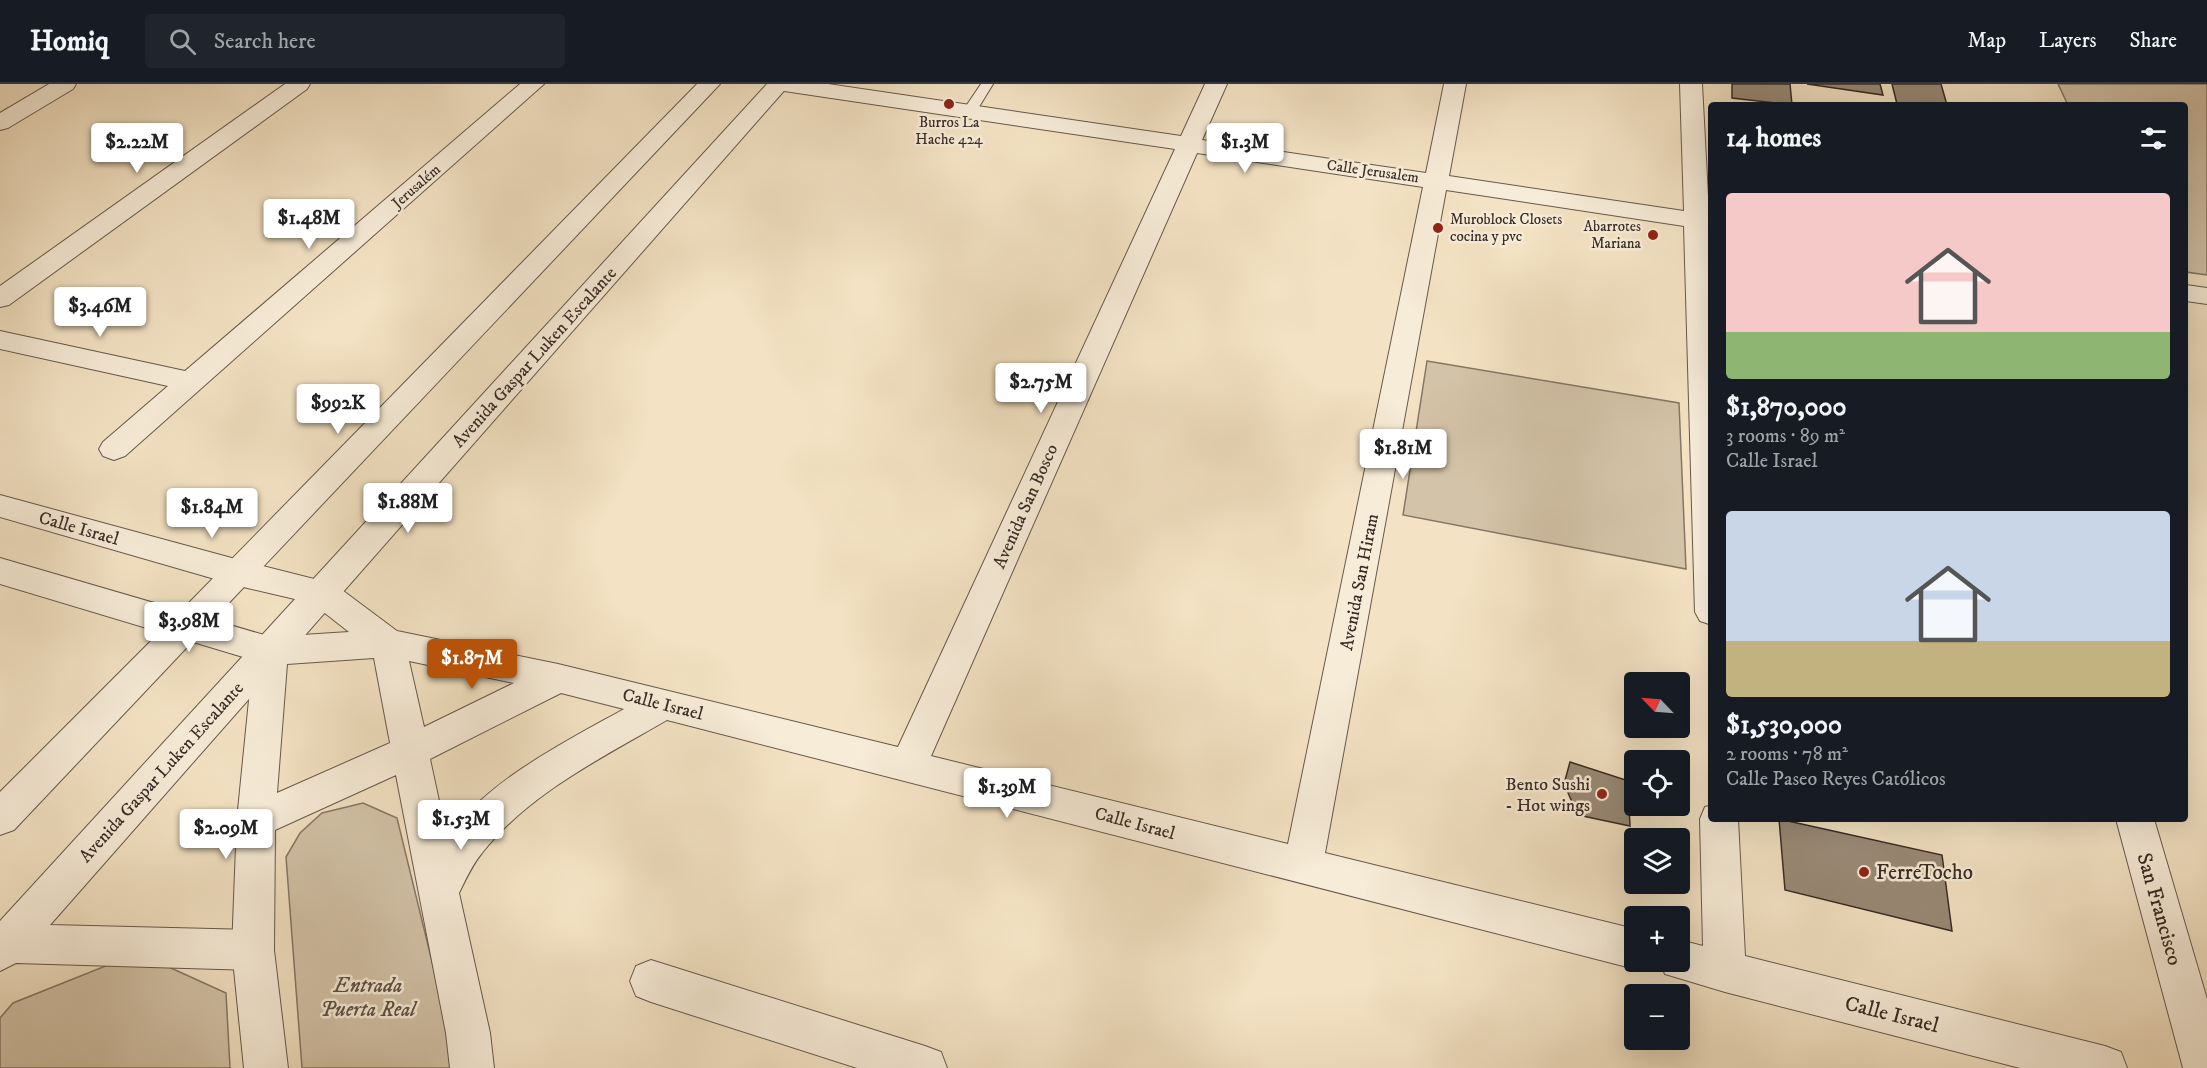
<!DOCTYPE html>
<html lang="en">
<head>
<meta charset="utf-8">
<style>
	body { margin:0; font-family:"IM FELL DW Pica",serif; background:#20242c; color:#f1f3f6; height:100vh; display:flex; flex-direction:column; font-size:22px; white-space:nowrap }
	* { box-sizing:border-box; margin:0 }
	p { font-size:20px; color:#9ea1a6 }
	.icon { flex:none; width:33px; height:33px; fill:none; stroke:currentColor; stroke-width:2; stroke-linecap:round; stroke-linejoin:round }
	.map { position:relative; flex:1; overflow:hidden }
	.details { position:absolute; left:1708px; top:18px; width:480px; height:720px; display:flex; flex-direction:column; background:#171b24; border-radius:6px; box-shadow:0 6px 24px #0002 }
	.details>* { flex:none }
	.needle { width:39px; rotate:295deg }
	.fabs { position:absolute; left:1624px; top:588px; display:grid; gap:12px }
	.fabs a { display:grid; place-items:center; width:66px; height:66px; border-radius:6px; background:#171b24; box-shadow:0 6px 24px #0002; font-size:30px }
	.price { position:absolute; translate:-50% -51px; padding:0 14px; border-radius:6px; background:#fff; color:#222; font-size:20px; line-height:39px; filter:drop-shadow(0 2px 3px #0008) }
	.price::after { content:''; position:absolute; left:50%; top:36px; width:18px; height:14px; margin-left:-9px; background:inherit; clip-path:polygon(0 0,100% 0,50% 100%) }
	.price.current { background:#b45309; color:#fff }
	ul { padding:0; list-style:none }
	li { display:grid; align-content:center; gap:12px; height:318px; padding:0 18px }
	li span { display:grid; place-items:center; height:186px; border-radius:6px; color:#555 }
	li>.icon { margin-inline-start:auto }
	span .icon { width:108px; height:108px; fill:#fffc; stroke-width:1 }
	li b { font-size:26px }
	h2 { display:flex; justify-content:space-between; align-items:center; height:72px; padding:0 18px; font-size:26px }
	header { display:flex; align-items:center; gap:36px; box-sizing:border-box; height:84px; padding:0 30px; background:#171b24; border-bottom:2px solid #363941 }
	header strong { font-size:28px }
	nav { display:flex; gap:33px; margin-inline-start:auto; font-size:21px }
	.search { width:420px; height:54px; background:#20242c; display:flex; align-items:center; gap:15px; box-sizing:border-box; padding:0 21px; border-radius:6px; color:#9ea1a6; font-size:22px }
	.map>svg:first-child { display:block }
	.green { fill:#d3c3a8; stroke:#857766; stroke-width:1.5 }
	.building { fill:#998a77; stroke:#372b25; stroke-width:1.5 }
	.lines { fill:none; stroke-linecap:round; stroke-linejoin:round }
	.service-casing { stroke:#66594c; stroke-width:2 }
	.minor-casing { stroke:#66594c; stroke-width:2 }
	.tertiary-casing { stroke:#66594c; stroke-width:2 }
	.service { fill:#f7ecd8; fill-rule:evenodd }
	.minor { fill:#f7ecd8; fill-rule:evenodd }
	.tertiary { fill:#f7ecd8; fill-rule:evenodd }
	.poi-dot { fill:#8f2418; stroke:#f7ecd8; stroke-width:2 }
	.labels { text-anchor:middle; stroke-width:5; stroke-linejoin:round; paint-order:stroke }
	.far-poi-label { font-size:15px; fill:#372b25; stroke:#f7ecd8 }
	.far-street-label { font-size:15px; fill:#372b25; stroke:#f7ecd8 }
	.street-label { font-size:18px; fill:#372b25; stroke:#f7ecd8 }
	.poi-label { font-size:18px; fill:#372b25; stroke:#f7ecd8; text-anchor:end }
	.near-poi-label { font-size:21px; fill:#372b25; stroke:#f7ecd8; text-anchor:start }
	.near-street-label { font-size:21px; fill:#372b25; stroke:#f7ecd8 }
	.near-park-label { font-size:21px; font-style:italic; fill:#5e5146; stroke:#f7ecd8 }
</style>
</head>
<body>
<header>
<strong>Homiq</strong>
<div class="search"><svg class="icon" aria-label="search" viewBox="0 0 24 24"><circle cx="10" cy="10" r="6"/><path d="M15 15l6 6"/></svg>Search here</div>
<nav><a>Map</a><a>Layers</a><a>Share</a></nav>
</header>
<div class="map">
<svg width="2207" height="984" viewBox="0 0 2207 984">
	<rect width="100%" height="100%" fill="#f3e2c3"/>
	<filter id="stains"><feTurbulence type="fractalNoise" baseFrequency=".00333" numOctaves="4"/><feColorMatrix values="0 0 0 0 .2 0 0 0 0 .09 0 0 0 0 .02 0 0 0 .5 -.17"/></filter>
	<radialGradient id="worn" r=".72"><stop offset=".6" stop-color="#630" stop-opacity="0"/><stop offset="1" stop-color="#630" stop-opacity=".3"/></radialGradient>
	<!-- green -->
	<path class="green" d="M 2058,0 L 2207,0 L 2207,191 L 2186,188 L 2186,21 L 2068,21 Z
		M 1427,277 L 1679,319 L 1686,485 L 1403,431 Z
		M 363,719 L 397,734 L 455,972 L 450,984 L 302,984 L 286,773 L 300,749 L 322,729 Z
		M 138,869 L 226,909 L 230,984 L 0,984 L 0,934 L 13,919 Z"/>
	<!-- building -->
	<path class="building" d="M 1732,0 L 1790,0 L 1792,21 L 1732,14 Z
		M 1807,0 L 1880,0 L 1883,11 Z
		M 1892,0 L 1941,0 L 1947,21 L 1897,20 Z
		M 1570,678 L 1635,699 L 1635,719 L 1629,721 L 1630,742 L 1578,731 L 1564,700 Z
		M 1779,735 L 1942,771 L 1952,847 L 1785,806 Z"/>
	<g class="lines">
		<!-- service casing -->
		<g class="service-casing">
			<path id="service" d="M 981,0 L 993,0 L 974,31 L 964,31 L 962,28 Z"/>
		</g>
		<!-- minor casing -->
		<g class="minor-casing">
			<path id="minor" d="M 49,0 L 76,0 L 73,5 L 8,44 L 0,46 L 0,29 Z
				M 285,0 L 310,0 L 307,5 L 9,221 L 0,223 L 0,202 Z
				M 520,0 L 544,0 L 125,372 L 114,376 L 103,372 L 99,365 L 103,358 L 168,302 L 0,265 L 0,247 L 185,287 Z
				M 773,0 L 828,0 L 1181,52 L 1205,0 L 1227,0 L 1202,56 L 1426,89 L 1444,0 L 1466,0 L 1449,92 L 1684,127 L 1680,0 L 1702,0 L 1709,131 L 1712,131 L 1712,146 L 1709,146 L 1712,187 L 1712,541 L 1700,537 L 1695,528 L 1684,142 L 1446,106 L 1325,769 L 1635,845 L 1635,878 L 1650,879 L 1635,885 L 667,636 C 603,673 528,710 482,769 C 472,781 466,795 459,809 L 490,949 L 494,984 L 450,984 L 446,949 L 396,691 L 275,746 L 274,866 L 288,984 L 244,984 L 232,866 L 237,736 L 253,576 L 0,500 L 0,474 L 271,553 L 349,548 L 312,519 L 239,502 L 0,433 L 0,411 L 239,476 L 334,500 L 397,547 L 558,580 L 898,663 L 1175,65 L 784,7 L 776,5 ZM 1197,69 L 1423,103 L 1288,760 L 931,672 ZM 374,574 L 390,659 L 277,709 L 287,580 ZM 409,577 L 514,599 L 424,643 ZM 561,609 L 624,625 C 565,658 486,697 447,754 L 430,675 Z
				M 2186,201 L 2207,204 L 2207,220 L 2186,217 Z
				M 1712,721 L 1712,735 L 1738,735 L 1745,872 L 2105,962 L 2121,968 L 2127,984 L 2020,984 L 1725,908 L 1665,890 L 1660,878 L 1680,878 L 1680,856 L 1703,862 L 1700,735 L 1705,723 Z
				M 2116,735 L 2154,735 L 2207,915 L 2207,984 L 2183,984 Z
				M 651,876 L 925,962 L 941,968 L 947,984 L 857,984 L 651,918 L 636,912 L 630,897 L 636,882 Z"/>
		</g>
		<!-- tertiary casing -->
		<g class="tertiary-casing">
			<path id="tertiary" d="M 697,0 L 720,0 L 14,746 L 0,751 L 0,708 L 176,532 Z
				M 767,0 L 790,0 L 50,841 L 253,846 L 268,852 L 274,866 L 268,880 L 253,886 L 16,879 L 0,887 L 0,837 Z"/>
		</g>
		<!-- service -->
		<use href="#service" class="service"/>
		<!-- minor -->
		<use href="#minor" class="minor"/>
		<!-- tertiary -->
		<use href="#tertiary" class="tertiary"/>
	</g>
	<!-- markers -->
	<g class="poi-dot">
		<circle cx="949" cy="20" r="6"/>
		<circle cx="1438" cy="144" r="6"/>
		<circle cx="1653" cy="151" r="6"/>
		<circle cx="1602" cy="710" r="6"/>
		<circle cx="1864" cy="788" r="6"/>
	</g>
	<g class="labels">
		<!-- far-poi labels -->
		<g class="far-poi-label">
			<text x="949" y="43">Burros La<tspan x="949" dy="17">Hache 424</tspan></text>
			<text x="1450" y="140" text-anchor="start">Muroblock Closets<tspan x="1450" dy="17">cocina y pvc</tspan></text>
			<text x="1641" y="147" text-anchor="end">Abarrotes<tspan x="1641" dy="17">Mariana</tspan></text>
		</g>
		<!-- far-street labels -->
		<g class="far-street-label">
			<text transform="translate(1373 87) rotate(8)" y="5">Calle Jerusalem</text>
			<text transform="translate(416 102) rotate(-41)" y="5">Jerusalém</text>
		</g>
		<!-- street labels -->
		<g class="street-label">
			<text transform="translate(534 273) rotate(-48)" y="6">Avenida Gaspar Luken Escalante</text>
			<text transform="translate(1025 422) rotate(-66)" y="6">Avenida San Bosco</text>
			<text transform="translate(79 444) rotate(16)" y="6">Calle Israel</text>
			<text transform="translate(1359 498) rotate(-79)" y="6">Avenida San Hiram</text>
			<text transform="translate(663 620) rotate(14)" y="6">Calle Israel</text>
			<text transform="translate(161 688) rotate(-48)" y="6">Avenida Gaspar Luken Escalante</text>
			<text transform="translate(1135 739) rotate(15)" y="6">Calle Israel</text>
		</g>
		<!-- poi labels -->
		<g class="poi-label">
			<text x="1590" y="706">Bento Sushi<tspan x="1590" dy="21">- Hot wings</tspan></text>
		</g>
		<!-- near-poi labels -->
		<g class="near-poi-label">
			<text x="1876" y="795">FerreTocho</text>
		</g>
		<!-- near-street labels -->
		<g class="near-street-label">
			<text transform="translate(2160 825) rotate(74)" y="7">San Francisco</text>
			<text transform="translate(1892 930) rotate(14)" y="7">Calle Israel</text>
		</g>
		<!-- near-park labels -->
		<g class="near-park-label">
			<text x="368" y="908">Entrada<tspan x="368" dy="24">Puerta Real</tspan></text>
		</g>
	</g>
	<rect width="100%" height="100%" filter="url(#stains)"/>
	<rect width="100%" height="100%" fill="url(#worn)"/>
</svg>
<div class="fabs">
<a><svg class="needle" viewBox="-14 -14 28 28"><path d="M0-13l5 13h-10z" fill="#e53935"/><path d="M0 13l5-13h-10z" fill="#9ea1a6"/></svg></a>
<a><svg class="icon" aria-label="locate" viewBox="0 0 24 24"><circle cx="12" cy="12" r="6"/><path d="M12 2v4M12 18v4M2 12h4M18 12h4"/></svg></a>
<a><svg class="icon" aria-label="layers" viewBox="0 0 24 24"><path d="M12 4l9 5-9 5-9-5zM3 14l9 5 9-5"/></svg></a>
<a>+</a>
<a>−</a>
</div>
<b class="price" style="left:137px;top:90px">$2.22M</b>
<b class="price" style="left:1245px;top:90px">$1.3M</b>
<b class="price" style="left:309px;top:166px">$1.48M</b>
<b class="price" style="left:100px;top:254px">$3.46M</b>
<b class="price" style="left:1041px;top:330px">$2.75M</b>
<b class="price" style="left:338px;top:351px">$992K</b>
<b class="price" style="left:1403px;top:396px">$1.81M</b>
<b class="price" style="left:408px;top:450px">$1.88M</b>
<b class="price" style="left:212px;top:455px">$1.84M</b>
<b class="price" style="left:189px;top:569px">$3.98M</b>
<b class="price current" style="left:472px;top:606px">$1.87M</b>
<b class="price" style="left:1007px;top:735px">$1.39M</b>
<b class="price" style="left:461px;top:767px">$1.53M</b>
<b class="price" style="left:226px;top:776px">$2.09M</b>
<section class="details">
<h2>14 homes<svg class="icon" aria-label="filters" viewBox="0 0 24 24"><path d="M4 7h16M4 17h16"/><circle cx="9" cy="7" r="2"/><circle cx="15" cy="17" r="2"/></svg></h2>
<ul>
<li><span style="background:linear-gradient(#f6c9c9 75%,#8fb573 0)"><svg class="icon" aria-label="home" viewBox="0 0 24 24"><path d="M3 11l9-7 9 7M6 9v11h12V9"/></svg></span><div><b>$1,870,000</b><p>3 rooms · 89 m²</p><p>Calle Israel</p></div></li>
<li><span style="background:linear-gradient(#c9d6e8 70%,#c2b280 0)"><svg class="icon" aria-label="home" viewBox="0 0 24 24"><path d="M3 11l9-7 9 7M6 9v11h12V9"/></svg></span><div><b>$1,530,000</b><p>2 rooms · 78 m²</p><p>Calle Paseo Reyes Católicos</p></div></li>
</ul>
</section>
</div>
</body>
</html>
